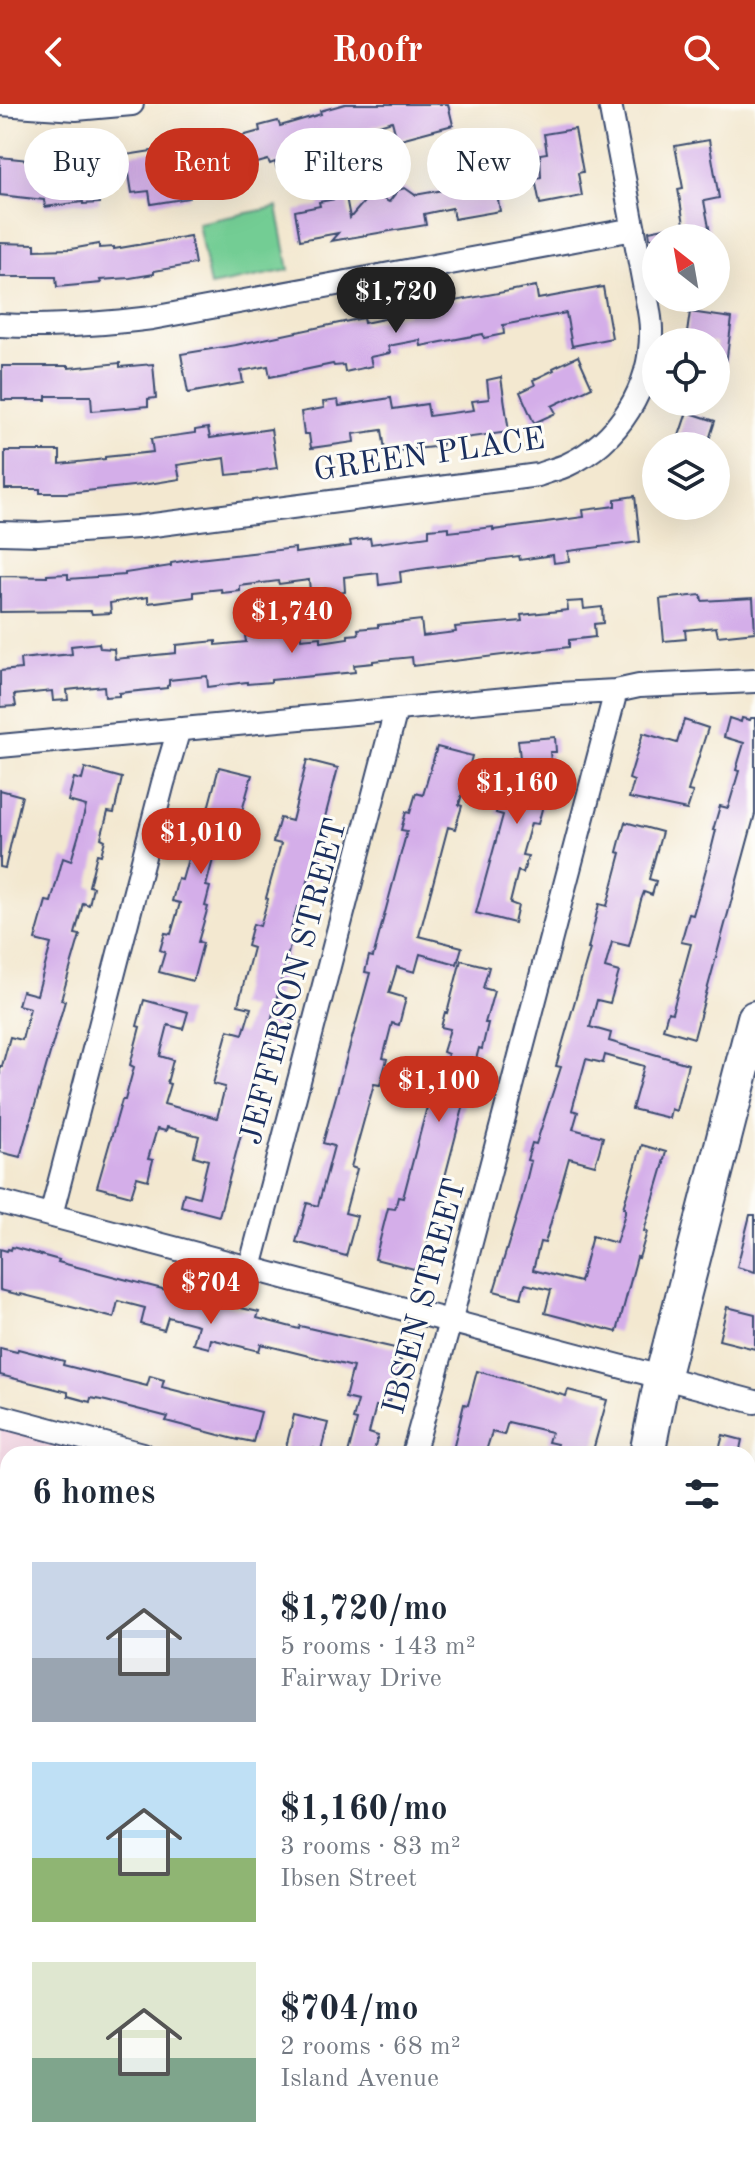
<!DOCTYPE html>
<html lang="en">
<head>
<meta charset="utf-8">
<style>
	body { margin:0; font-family:"Old Standard TT",serif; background:#f6f6f7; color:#1f2937; height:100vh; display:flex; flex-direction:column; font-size:30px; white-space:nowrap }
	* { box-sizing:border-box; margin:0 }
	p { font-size:26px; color:#747a83 }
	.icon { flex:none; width:44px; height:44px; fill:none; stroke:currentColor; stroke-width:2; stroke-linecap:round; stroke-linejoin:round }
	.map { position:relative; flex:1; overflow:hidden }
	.side { position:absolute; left:0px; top:1342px; width:756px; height:714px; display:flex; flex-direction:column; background:#fff; border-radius:24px 24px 0 0; box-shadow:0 8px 32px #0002 }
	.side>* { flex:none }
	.guide { position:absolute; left:24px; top:24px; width:708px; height:72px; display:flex; gap:16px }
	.needle { width:52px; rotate:329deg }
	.buttons { position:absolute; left:642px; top:120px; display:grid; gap:16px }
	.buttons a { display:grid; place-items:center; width:88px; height:88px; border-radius:50%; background:#fff; box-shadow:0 8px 32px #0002; font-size:40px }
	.price { position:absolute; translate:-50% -68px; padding:0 18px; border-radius:28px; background:#c8321e; color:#fff; font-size:26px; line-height:52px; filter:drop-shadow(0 2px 4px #0008) }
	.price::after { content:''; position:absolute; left:50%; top:48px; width:24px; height:18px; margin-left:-12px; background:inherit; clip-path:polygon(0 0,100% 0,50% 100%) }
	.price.selected { background:#222; color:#fff }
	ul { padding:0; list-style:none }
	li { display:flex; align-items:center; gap:24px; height:200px; padding:0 32px }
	li span { display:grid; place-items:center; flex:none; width:224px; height:160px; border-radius:0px; color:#555 }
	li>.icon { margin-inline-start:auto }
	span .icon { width:96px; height:96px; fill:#fffc; stroke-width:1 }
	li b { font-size:34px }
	h2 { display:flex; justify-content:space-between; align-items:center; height:96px; padding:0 32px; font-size:34px }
	.chip { padding:0 28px; border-radius:36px; background:#fff; box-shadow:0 8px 32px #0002; font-size:28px; line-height:72px }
	.chip.selected { background:#c8321e; color:#fff }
	header { display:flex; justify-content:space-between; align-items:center; height:104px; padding:0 32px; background:#c8321e; color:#fff; font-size:36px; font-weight:600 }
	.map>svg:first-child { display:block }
	.built { fill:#f2cfe1 }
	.green { fill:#73cd94; stroke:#477e79; stroke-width:2 }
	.building { fill:#d4aee9 }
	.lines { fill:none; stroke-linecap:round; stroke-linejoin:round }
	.minor-casing { stroke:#3b4b6f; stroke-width:26 }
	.primary-casing { stroke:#3b4b6f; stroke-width:38 }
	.minor { stroke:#fff; stroke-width:22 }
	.primary { stroke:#fff; stroke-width:34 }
	.labels { text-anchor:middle; stroke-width:6; stroke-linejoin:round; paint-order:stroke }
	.street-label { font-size:32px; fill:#1b2f5e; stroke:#fdfcf7 }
</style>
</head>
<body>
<header><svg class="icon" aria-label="back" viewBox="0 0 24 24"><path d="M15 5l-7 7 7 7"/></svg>Roofr<svg class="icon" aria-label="search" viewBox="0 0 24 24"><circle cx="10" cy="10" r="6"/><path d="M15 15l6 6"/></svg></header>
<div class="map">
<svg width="755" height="2055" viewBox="0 0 755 2055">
	<rect width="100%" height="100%" fill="#fdfcf7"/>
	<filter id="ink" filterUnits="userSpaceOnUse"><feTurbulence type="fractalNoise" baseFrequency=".0125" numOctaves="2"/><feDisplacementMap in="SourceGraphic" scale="16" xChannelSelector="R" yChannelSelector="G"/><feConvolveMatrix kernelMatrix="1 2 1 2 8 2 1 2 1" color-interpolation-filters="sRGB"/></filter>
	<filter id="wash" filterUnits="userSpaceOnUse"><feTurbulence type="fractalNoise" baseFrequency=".006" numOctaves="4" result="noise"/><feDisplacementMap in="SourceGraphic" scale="32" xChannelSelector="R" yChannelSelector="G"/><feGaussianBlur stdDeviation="1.8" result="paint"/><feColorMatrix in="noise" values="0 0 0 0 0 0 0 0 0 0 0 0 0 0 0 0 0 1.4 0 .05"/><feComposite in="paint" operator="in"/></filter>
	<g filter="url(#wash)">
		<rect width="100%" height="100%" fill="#f3e8d0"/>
		<!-- built -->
		<path class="built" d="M 0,1316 L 127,1350 L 8,1350 L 8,1611 L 0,1605 Z
			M 0,1992 L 8,1998 L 8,2048 L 77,2048 L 87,2055 L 0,2055 Z"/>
		<!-- green -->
		<path class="green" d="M 277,103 L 289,166 L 210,182 L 198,119 Z"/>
		<g id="blocks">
			<!-- building -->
			<path class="building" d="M 345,0 L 448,0 L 453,21 L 397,36 L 392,17 L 362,26 L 364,34 L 339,41 L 341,48 L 277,65 L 275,58 L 270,60 L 268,56 L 187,79 L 189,94 L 151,100 L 149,87 L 132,89 L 126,51 L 183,42 L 218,32 L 220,38 L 260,27 L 259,22 L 278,17 L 280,22 L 321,10 L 320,7 Z
				M 575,25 L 583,68 L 578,69 L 582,92 L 540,100 L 535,75 L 541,73 L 540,50 L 547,49 L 544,30 Z
				M 709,36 L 719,94 L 704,97 L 711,134 L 650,134 L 649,127 L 684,120 L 678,85 L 683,84 L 675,42 Z
				M 65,52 L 65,58 L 95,55 L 99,99 L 83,100 L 83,98 L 45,103 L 44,96 L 0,91 L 0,53 L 29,56 Z
				M 494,73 L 500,107 L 454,115 L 452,104 L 424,110 L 426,121 L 331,137 L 338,129 L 300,136 L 295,107 L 320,102 L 319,98 L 346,93 L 350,114 L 369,92 L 376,91 L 389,98 L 398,86 L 405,84 L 415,91 L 449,85 L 449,82 Z
				M 190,132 L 195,160 L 154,167 L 154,170 L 130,174 L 100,176 L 101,179 L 57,183 L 56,173 L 0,173 L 0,139 L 35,140 L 35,146 L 71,145 L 99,140 L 99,144 L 114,143 L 114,145 Z
				M 536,182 L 538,195 L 603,183 L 612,234 L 572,242 L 566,209 L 503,221 L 504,230 L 484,234 L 483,230 L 421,242 L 420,236 L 388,242 L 390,249 L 370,253 L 372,262 L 345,268 L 344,261 L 334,262 L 333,260 L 270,273 L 268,262 L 241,267 L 243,279 L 188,289 L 181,250 L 236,241 L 363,214 L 364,219 L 408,210 L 407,204 L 454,195 L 455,197 Z
				M 690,208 L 732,214 L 725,268 L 716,267 L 716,238 L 691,238 L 692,230 L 687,229 Z
				M 578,252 L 592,283 L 552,302 L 556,309 L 534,319 L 520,288 L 535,281 L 533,276 L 554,266 L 553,264 Z
				M 120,259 L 120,263 L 153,260 L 156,294 L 148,295 L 148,302 L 92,307 L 91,292 L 46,292 L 46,296 L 2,296 L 2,262 L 69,262 L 69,264 Z
				M 501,273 L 509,328 L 442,337 L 442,342 L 398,347 L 398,344 L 385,346 L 382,326 L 353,330 L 354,338 L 311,344 L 309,330 L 304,330 L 301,308 L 324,304 L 323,298 L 338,296 L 339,302 L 391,294 L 393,305 L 427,300 L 429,312 L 474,306 L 472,297 L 489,295 L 487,276 Z
				M 687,308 L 715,317 L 707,342 L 684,342 L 687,335 L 679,332 Z
				M 208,324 L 210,334 L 271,325 L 277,364 L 257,367 L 257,368 L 227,371 L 225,354 L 177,361 L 180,375 L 142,381 L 67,389 L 40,389 L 40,385 L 5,385 L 5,347 L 60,347 L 60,360 L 105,355 L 105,353 L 153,348 L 151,335 L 195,329 L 195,326 Z
				M 635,392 L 640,438 L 568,447 L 569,457 L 554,459 L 553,451 L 520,456 L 519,452 L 419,465 L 400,468 L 401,478 L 379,481 L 378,469 L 344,473 L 345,488 L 325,491 L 324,485 L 310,487 L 309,476 L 279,480 L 278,477 L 240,482 L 240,487 L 222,489 L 221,485 L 194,488 L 194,493 L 148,499 L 148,493 L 110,499 L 111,509 L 92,510 L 91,507 L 0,508 L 0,472 L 47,473 L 47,471 L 68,470 L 68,475 L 125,471 L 125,469 L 171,462 L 171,459 L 189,456 L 295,444 L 295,449 L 351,442 L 350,437 L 370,434 L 371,440 L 429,432 L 429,425 L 449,423 L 449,428 L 493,423 L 493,426 L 546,419 L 546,418 L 584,413 L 583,406 L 615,402 L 615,395 Z
				M 701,491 L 702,497 L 753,494 L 755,528 L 718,532 L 716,523 L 685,526 L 686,535 L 664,537 L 660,495 Z
				M 583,497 L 584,505 L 602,503 L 603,519 L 594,520 L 595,533 L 569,536 L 569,543 L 413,562 L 412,553 L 373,557 L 373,559 L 354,561 L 355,568 L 271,576 L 271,578 L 247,580 L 247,578 L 208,583 L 207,572 L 169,576 L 169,581 L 167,582 L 167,584 L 119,589 L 119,592 L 105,593 L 104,582 L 67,586 L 68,596 L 53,597 L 52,587 L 14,591 L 16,602 L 0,603 L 0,567 L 21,565 L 20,555 L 72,550 L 71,542 L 99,539 L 100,544 L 114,545 L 115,555 L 176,549 L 176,541 L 216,537 L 216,541 L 246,538 L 245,532 L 300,526 L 301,535 L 321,533 L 321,538 L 348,534 L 348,531 L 359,530 L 358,525 L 378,523 L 378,521 L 421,516 L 423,532 L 456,528 L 455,523 L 522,517 L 521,511 L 568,506 L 567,498 Z
				M 729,614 L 741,618 L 742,614 L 750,616 L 751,614 L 755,614 L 755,710 L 694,934 L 663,925 L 668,908 L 672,909 L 691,840 L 681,838 L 689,810 L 693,811 L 708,758 L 716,726 L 713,726 L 720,702 L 728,704 L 739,667 L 736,666 L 744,639 L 724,633 Z
				M 684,616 L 708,624 L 688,687 L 693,688 L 687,706 L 629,694 L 634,677 L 629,675 L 643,629 L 677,639 Z
				M 555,633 L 556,648 L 550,648 L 552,668 L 538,720 L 531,719 L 522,751 L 528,752 L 523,769 L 518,767 L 510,799 L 518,802 L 514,819 L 476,809 L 503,711 L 496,709 L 504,680 L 515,683 L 513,654 L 520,654 L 518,636 Z
				M 437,643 L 472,652 L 459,701 L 462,702 L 455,725 L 448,723 L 419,832 L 462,843 L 457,860 L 420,850 L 415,868 L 397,863 L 389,889 L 406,894 L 399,921 L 392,919 L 383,954 L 387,955 L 380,981 L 374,980 L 351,1063 L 357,1065 L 345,1109 L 357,1112 L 346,1152 L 296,1138 L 307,1099 L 318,1102 L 334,1042 L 323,1039 L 370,869 L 365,868 L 369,852 L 373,853 L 407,727 L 401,726 L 406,708 L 410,709 L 416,689 L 423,691 Z
				M 307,656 L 338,664 L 301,804 L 297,803 L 289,833 L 292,834 L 271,917 L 276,918 L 270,942 L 265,941 L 260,960 L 257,959 L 249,985 L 253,986 L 219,1112 L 181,1102 L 184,1089 L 199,1093 L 208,1056 L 194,1052 L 199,1032 L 167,1023 L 166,1027 L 157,1025 L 148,1055 L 153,1056 L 148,1076 L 137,1073 L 131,1092 L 97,1083 L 122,996 L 125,996 L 134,963 L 130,961 L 140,923 L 137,922 L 144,896 L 188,908 L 183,925 L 168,921 L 160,952 L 173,956 L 167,979 L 170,980 L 164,1000 L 217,1014 L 225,983 L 213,980 L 228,926 L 243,930 L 251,904 L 238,901 L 253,844 L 247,842 L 253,820 L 260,822 L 268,795 L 266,794 L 281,740 L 273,738 L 280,714 L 292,717 Z
				M 219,663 L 252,671 L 240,714 L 225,710 L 206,782 L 210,783 L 205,802 L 208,803 L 198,838 L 203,839 L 193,877 L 159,868 L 165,848 L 160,846 L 165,829 L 171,830 L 180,799 L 172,797 L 178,775 L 182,776 L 195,730 L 190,729 L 195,713 L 205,716 Z
				M 85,664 L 122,674 L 114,709 L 108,708 L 101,734 L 105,736 L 101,751 L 97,750 L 89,782 L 93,783 L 89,801 L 83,799 L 75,830 L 80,831 L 61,896 L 65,897 L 20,1053 L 0,1048 L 0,962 L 2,962 L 10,933 L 22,936 L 30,904 L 18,901 L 22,887 L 37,891 L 51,840 L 35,836 L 46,797 L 51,798 L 63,754 L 71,757 L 79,730 L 86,702 L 68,697 L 74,674 L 82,676 Z
				M 0,686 L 22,692 L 5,764 L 0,763 Z
				M 625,718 L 662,728 L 649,775 L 656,777 L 652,791 L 644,788 L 641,796 L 629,842 L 612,838 L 605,864 L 619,868 L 610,899 L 597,896 L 590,923 L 611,929 L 609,937 L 688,960 L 676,1007 L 671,1005 L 669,1014 L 632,1005 L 644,962 L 605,951 L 603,959 L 586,955 L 572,1006 L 578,1008 L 573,1025 L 603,1033 L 599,1048 L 595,1061 L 569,1054 L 545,1139 L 540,1138 L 533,1166 L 580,1178 L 592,1132 L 616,1139 L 625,1109 L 625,1104 L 623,1104 L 642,1041 L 666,1048 L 663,1059 L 664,1059 L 644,1127 L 647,1128 L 639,1154 L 637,1153 L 617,1228 L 545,1209 L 551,1186 L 525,1180 L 521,1194 L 494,1187 L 521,1098 L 531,1057 L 527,1056 L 532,1039 L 536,1040 L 561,963 L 556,962 L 590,845 L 588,845 L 599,800 L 607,802 L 621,749 L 617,748 Z
				M 461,856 L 489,863 L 483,884 L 494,887 L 485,919 L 488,919 L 482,945 L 479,944 L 462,1008 L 427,1141 L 429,1142 L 422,1167 L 375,1155 L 388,1104 L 395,1105 L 398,1093 L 403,1094 L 427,1003 L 431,990 L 437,991 L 448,950 L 443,948 L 450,925 L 441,923 L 445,908 L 447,909 Z
				M 750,1111 L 755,1111 L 755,1168 L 737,1163 Z
				M 12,1143 L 59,1156 L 58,1158 L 174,1188 L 173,1191 L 204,1199 L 205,1196 L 259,1208 L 257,1214 L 280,1220 L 299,1225 L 300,1222 L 399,1245 L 397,1254 L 401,1256 L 390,1298 L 387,1297 L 385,1304 L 376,1302 L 369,1329 L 378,1332 L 373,1350 L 348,1350 L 357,1316 L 353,1315 L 358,1297 L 345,1294 L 353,1263 L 261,1240 L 259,1247 L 211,1235 L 209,1244 L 193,1240 L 198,1221 L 168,1213 L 164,1226 L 141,1220 L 145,1204 L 118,1197 L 114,1214 L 21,1190 L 20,1191 L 0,1186 L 0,1145 L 7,1147 L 8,1145 L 11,1146 Z
				M 727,1203 L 755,1210 L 755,1245 L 719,1236 Z
				M 0,1244 L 17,1248 L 18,1245 L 64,1257 L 63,1261 L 147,1282 L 150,1272 L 164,1276 L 162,1283 L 261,1308 L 253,1338 L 238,1335 L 238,1336 L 166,1317 L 168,1313 L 106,1297 L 91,1294 L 90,1298 L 68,1292 L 68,1288 L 0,1271 Z
				M 477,1267 L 566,1292 L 568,1286 L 607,1296 L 592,1350 L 558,1350 L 559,1347 L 555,1346 L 557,1340 L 548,1338 L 551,1328 L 508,1318 L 504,1331 L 492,1328 L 485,1350 L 452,1350 L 464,1300 L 468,1301 Z
				M 294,1311 L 328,1319 L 321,1346 L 311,1344 L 309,1350 L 285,1347 Z
				M 723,1331 L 742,1336 L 739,1350 L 718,1350 Z"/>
		</g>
	</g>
	<g filter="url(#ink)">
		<use href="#blocks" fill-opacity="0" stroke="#3b4b6f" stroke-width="2"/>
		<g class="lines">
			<!-- minor casing -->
			<g class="minor-casing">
				<path id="minor" d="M 0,0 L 76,5 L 132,0
					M 0,221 C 51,224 101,220 152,214 L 634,125
					M 0,429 L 38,430 L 138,423 L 538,371 C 548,367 558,365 567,361 C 619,337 652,283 651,226 C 651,216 649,206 647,196 L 610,0
					M 0,642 L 559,590 L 616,587 L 639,582 L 755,577
					M 0,1098 L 755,1298
					M 51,1111 L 163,679 L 179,625
					M 250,1164 L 396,606
					M 0,1312 L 142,1350
					M 413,1350 L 450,1218 L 616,587
					M 748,1510 L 755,1512
					M 0,1739 L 8,1745
					M 748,1768 L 755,1773
					M 0,1879 L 8,1868
					M 0,1992 L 8,1998
					M 76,2048 L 86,2055
					M 426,2048 L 436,2055
					M 748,2048 L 755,2038
					M 130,2055 L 135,2048"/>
			</g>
			<!-- primary casing -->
			<g class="primary-casing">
				<path id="primary" d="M 647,1350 L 662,1274 L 755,914
					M 465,2055 L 469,2048"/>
			</g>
			<!-- minor -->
			<use href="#minor" class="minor"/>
			<!-- primary -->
			<use href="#primary" class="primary"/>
		</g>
	</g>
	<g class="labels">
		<!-- street labels -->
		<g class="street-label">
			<text transform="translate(429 349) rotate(-8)" y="11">GREEN PLACE</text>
			<text transform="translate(292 877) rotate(-75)" y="11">JEFFERSON STREET</text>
			<text transform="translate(423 1192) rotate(-75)" y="11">IBSEN STREET</text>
		</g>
	</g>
</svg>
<div class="buttons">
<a><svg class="needle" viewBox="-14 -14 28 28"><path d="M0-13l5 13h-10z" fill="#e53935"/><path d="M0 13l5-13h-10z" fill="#747a83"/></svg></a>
<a><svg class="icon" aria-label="locate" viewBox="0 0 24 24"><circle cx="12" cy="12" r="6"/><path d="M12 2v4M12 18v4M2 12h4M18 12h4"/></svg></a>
<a><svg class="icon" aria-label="layers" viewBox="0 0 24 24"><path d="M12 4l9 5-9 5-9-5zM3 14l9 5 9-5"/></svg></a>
</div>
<b class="price selected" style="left:396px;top:231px">$1,720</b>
<b class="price" style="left:292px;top:551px">$1,740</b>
<b class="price" style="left:517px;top:722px">$1,160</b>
<b class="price" style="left:201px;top:772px">$1,010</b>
<b class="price" style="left:439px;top:1020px">$1,100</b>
<b class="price" style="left:211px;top:1222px">$704</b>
<div class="guide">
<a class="chip">Buy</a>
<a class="chip selected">Rent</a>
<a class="chip">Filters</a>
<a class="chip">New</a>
</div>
<section class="side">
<h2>6 homes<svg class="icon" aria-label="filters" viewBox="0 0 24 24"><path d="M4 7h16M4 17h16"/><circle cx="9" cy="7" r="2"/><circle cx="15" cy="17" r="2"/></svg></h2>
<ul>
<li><span style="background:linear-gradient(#c9d6e8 60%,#9aa5b1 0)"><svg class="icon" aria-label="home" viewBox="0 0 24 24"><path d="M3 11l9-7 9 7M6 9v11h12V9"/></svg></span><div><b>$1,720/mo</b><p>5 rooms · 143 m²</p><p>Fairway Drive</p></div></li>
<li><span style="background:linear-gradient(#bfe0f5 60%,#8fb573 0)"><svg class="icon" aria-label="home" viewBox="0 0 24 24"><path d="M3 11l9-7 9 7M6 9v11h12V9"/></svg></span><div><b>$1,160/mo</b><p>3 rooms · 83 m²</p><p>Ibsen Street</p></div></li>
<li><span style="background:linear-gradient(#dfe7d0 60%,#7fa58c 0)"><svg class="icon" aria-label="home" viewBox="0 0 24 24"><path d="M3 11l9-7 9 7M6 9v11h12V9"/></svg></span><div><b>$704/mo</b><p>2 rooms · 68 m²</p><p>Island Avenue</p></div></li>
</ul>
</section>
</div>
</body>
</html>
